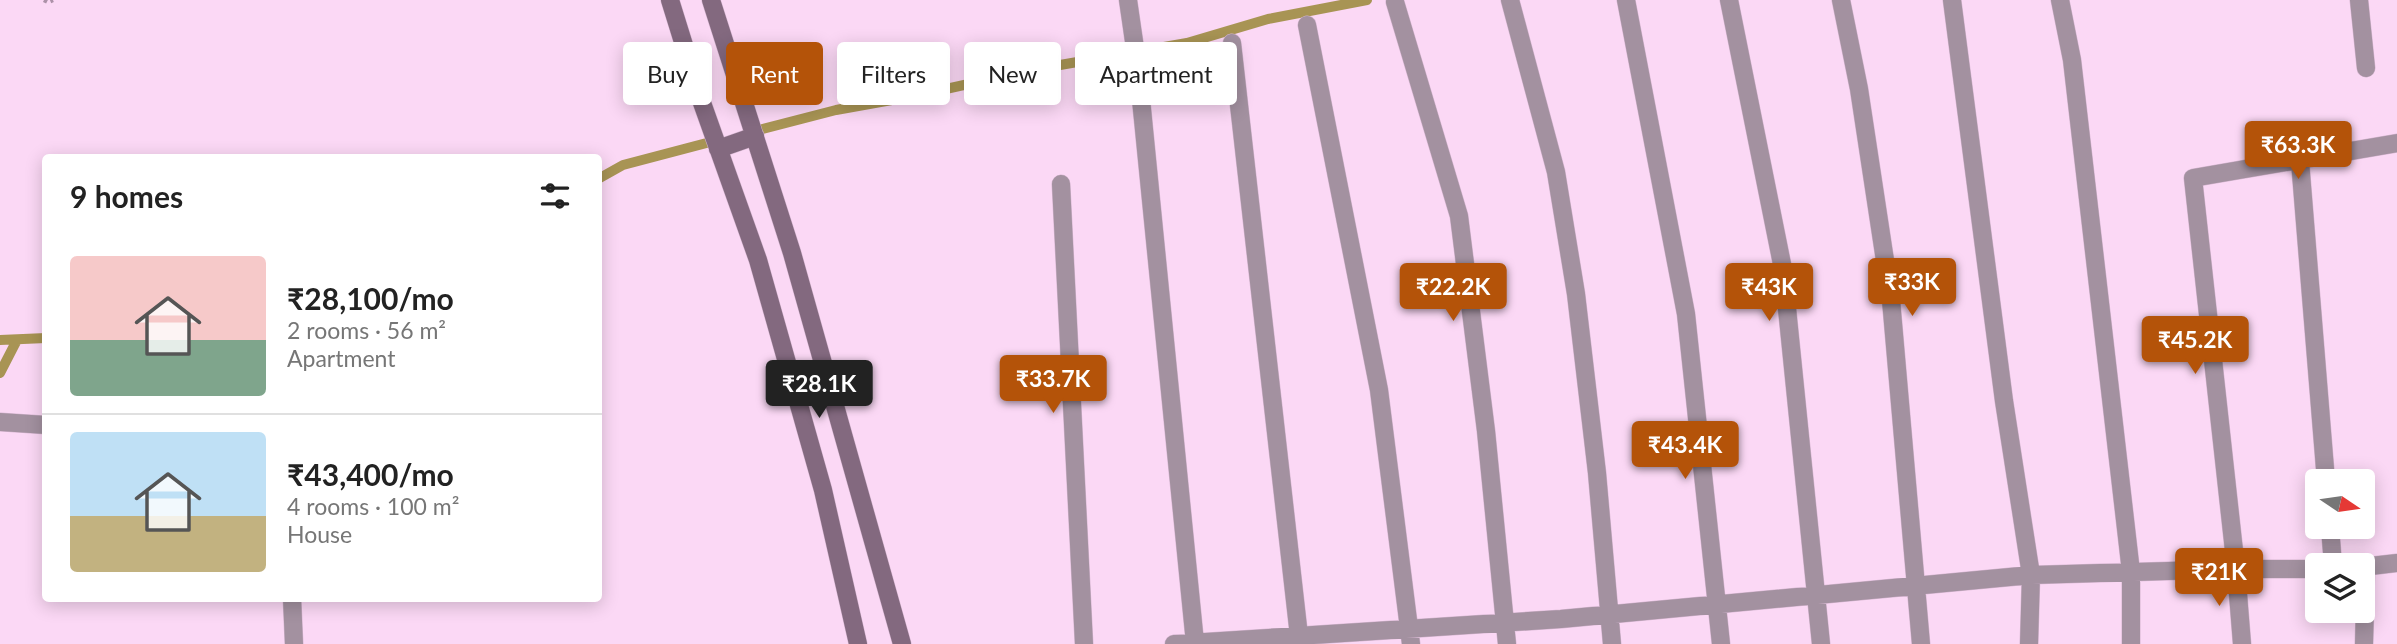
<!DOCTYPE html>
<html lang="en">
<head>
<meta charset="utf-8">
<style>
	body { margin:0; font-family:Lato,sans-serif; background:#f6f6f6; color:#222; height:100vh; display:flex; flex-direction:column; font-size:26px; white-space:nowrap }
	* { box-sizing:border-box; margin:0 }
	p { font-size:23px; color:#767676 }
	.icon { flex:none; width:38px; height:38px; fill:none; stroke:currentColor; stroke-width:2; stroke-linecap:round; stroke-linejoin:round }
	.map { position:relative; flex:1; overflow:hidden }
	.drawer { position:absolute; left:42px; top:154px; width:560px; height:448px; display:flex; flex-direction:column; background:#fff; border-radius:7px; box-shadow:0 4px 18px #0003 }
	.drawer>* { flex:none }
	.top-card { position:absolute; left:623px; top:42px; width:665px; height:63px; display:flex; gap:14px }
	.needle { width:46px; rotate:103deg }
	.controls { position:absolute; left:2305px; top:469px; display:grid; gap:14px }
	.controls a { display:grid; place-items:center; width:70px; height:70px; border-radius:7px; background:#fff; box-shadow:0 4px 18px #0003; font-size:35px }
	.price { position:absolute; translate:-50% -60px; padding:0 16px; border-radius:7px; background:#b45309; color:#fff; font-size:23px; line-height:46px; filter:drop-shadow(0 2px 4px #0008) }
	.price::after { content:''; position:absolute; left:50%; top:42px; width:21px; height:16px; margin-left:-10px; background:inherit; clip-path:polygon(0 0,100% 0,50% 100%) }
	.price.current { background:#222; color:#fff }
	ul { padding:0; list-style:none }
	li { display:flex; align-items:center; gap:21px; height:175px; padding:0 28px }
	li+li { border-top:2px solid #e0e0e0 }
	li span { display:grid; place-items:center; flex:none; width:196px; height:140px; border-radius:7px; color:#555 }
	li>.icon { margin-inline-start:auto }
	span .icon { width:84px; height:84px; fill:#fffc; stroke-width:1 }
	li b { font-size:30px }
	h2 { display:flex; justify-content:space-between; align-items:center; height:84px; padding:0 28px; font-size:30px }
	.chip { padding:0 24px; border-radius:7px; background:#fff; box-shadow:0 4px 18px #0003; font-size:24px; line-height:63px }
	.chip.current { background:#b45309; color:#fff }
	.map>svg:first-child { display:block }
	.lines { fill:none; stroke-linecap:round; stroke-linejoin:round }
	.stream { stroke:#a89454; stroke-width:10 }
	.service-casing { stroke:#d5b6d0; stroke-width:19 }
	.minor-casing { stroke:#d5b6d0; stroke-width:19 }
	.secondary-casing { stroke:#d5b6d0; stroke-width:19 }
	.path { stroke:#ac91a8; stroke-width:4.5; stroke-dasharray:3.5 3.5; stroke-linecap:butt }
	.service { stroke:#a391a0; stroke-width:18 }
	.minor { stroke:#a391a0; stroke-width:18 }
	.secondary { stroke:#83697f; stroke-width:18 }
</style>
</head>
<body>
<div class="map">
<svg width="2397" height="644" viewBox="0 0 2397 644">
	<rect width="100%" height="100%" fill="#fbd8f5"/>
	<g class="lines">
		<!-- stream -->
		<path class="stream" d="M 747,133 L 836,110 L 914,96 L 1037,69 L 1187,43 L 1268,19 L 1367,0
			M 598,179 L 623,165 L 718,140
			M 0,340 L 46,338
			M 0,373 L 17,340"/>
		<!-- service casing -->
		<g class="service-casing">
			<path id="service" d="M 2359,0 L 2366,68"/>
		</g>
		<!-- minor casing -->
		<g class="minor-casing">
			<path id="minor" d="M 1128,0 L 1138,69 L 1195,643
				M 1510,0 L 1556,172 L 1576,294 L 1597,473 L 1612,644
				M 1626,0 L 1686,314 L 1721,644
				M 1729,0 L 1783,269 L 1821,644
				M 1841,0 L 1859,89 L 1891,300 L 1921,644
				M 1952,0 L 2004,401 L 2031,575 L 2029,644
				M 2060,0 L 2072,60 L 2131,572 L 2131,644
				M 1395,2 L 1459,216 L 1486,431 L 1507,644
				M 1307,25 L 1379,390 L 1411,644
				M 1232,43 L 1299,636
				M 2300,161 L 2326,481
				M 1061,184 L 1084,644
				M 0,422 L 46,425
				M 2330,527 L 2333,565
				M 2362,567 L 2397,563
				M 292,598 L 294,644
				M 1174,644 L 1561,619 L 2031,575 L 2236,569 L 2317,569
				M 2242,644 L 2236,569 L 2193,178 L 2397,143
				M 2364,644 L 2366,566"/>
		</g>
		<!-- secondary casing -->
		<g class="secondary-casing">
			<path id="secondary" d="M 670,0 L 701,100 L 758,260 L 823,490 L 858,644
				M 711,0 L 792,253 L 902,644
				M 718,149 L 755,136"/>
		</g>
		<!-- path -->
		<path class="path" d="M 44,0 L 48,2 L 53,0"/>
		<!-- service -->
		<use href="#service" class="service"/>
		<!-- minor -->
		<use href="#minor" class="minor"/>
		<!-- secondary -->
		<use href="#secondary" class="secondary"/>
	</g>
</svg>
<div class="controls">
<a><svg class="needle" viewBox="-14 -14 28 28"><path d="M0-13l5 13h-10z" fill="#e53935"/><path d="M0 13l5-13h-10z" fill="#767676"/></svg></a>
<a><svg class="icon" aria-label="layers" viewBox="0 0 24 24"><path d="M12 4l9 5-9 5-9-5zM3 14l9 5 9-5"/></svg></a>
</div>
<b class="price" style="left:2298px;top:181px">₹63.3K</b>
<b class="price" style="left:1912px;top:318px">₹33K</b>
<b class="price" style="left:1453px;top:323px">₹22.2K</b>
<b class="price" style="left:1769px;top:323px">₹43K</b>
<b class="price" style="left:2195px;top:376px">₹45.2K</b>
<b class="price" style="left:1053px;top:415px">₹33.7K</b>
<b class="price current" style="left:819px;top:420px">₹28.1K</b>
<b class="price" style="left:1685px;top:481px">₹43.4K</b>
<b class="price" style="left:2219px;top:608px">₹21K</b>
<div class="top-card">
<a class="chip">Buy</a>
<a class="chip current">Rent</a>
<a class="chip">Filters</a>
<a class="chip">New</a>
<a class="chip">Apartment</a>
</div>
<section class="drawer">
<h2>9 homes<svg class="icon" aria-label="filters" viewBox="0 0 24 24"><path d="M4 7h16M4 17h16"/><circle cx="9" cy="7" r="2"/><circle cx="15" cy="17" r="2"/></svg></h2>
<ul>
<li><span style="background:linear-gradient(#f6c9c9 60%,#7fa58c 0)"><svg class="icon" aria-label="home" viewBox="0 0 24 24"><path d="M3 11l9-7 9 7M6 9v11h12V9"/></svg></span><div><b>₹28,100/mo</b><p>2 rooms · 56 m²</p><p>Apartment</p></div></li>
<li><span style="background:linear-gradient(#bfe0f5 60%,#c2b280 0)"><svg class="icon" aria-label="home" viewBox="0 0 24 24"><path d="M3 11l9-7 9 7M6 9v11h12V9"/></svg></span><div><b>₹43,400/mo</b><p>4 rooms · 100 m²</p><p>House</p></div></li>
</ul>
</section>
</div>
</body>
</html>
